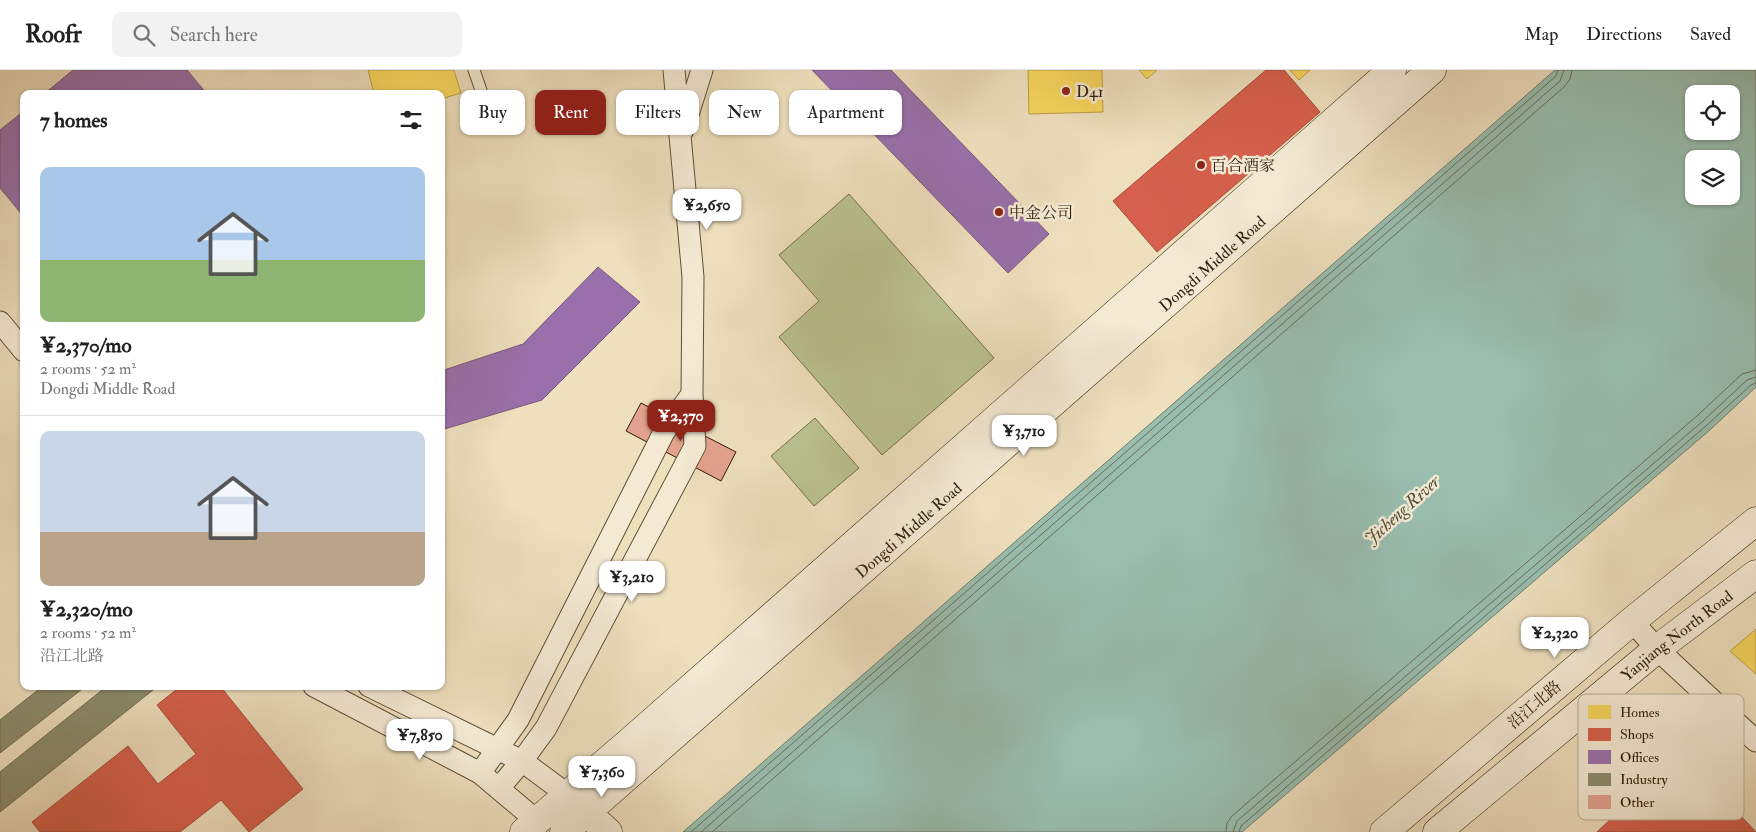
<!DOCTYPE html>
<html lang="en">
<head>
<meta charset="utf-8">
<style>
	body { margin:0; font-family:"IM FELL Double Pica","Noto Serif SC",serif; background:#f2f2f2; color:#222; height:100vh; display:flex; flex-direction:column; font-size:19px; white-space:nowrap }
	* { box-sizing:border-box; margin:0 }
	p { font-size:16px; color:#767676 }
	.icon { flex:none; width:28px; height:28px; fill:none; stroke:currentColor; stroke-width:2; stroke-linecap:round; stroke-linejoin:round }
	.map { position:relative; flex:1; overflow:hidden }
	.sheet { position:absolute; left:20px; top:20px; width:425px; height:600px; display:flex; flex-direction:column; background:#fff; border-radius:10px; box-shadow:0 1px 4px #0004 }
	.sheet>* { flex:none }
	.hud { position:absolute; left:460px; top:20px; width:475px; height:45px; display:flex; gap:10px }
	.controls { position:absolute; left:1685px; top:15px; display:grid; gap:10px }
	.controls a { display:grid; place-items:center; width:55px; height:55px; border-radius:10px; background:#fff; box-shadow:0 1px 4px #0004; font-size:25px }
	.price { position:absolute; translate:-50% -42px; padding:0 11px; border-radius:10px; background:#fff; color:#222; font-size:16px; line-height:32px; filter:drop-shadow(0 1px 2px #0008) }
	.price::after { content:''; position:absolute; left:50%; top:30px; width:15px; height:11px; margin-left:-8px; background:inherit; clip-path:polygon(0 0,100% 0,50% 100%) }
	.price.current { background:#8f2418; color:#fff }
	ul { padding:0; list-style:none }
	li { display:grid; align-content:center; gap:10px; height:265px; padding:0 20px }
	li+li { border-top:1px solid #e0e0e0 }
	li span { display:grid; place-items:center; height:155px; border-radius:10px; color:#555 }
	li>.icon { margin-inline-start:auto }
	span .icon { width:90px; height:90px; fill:#fffc; stroke-width:1 }
	li b { font-size:21px }
	h2 { display:flex; justify-content:space-between; align-items:center; height:60px; padding:0 20px; font-size:21px }
	.chip { padding:0 18px; border-radius:10px; background:#fff; box-shadow:0 1px 4px #0004; font-size:18px; line-height:45px }
	.chip.current { background:#8f2418; color:#fff }
	header { display:flex; align-items:center; gap:30px; box-sizing:border-box; height:70px; padding:0 25px; background:#fff; border-bottom:1px solid #e0e0e0 }
	header strong { font-size:24px }
	nav { display:flex; gap:28px; margin-inline-start:auto; font-size:18px }
	.search { width:350px; height:45px; background:#f2f2f2; display:flex; align-items:center; gap:12px; box-sizing:border-box; padding:0 18px; border-radius:10px; color:#767676; font-size:19px }
	.map>svg:first-child { display:block }
	.green { fill:#bac190; stroke:#766f4b }
	.water { fill:#99bdaf; stroke:#6f7d6b; fill-rule:evenodd }
	.homes { fill:#f6d55c; stroke:#bb9e42 }
	.shops { fill:#d6604d; stroke:#a44c38 }
	.offices { fill:#9970ab; stroke:#7a577a }
	.industry { fill:#8c8c6e; stroke:#716b4f }
	.lines { fill:none; stroke-linecap:round; stroke-linejoin:round }
	.shore { stroke:#656d5a; stroke-width:1 }
	.building { fill:#e3a28f; stroke:#311d06 }
	.lane-casing { stroke:#604e34; stroke-width:13 }
	.street-casing { stroke:#604e34; stroke-width:23 }
	.secondary-casing { stroke:#311d06; stroke-width:29 }
	.lane { stroke:#f4ead4; stroke-width:11 }
	.street { stroke:#f4ead4; stroke-width:21 }
	.secondary { stroke:#f4ead4; stroke-width:28 }
	.poi-dot { fill:#8f2418; stroke:#f4ead4; stroke-width:2 }
	.labels { text-anchor:middle; stroke-width:5; stroke-linejoin:round; paint-order:stroke }
	.poi-label { font-size:16px; fill:#311d06; stroke:#f4ead4; text-anchor:start }
	.street-label { font-size:16px; fill:#311d06; stroke:#f4ead4 }
	.water-label { font-size:18px; font-style:italic; fill:#504d39; stroke:#f4ead4 }
	.key { fill:#f4ead4; stroke:#baac96; stroke-width:1 }
	.key-label { font-size:14px; fill:#311d06 }
</style>
</head>
<body>
<header>
<strong>Roofr</strong>
<div class="search"><svg class="icon" aria-label="search" viewBox="0 0 24 24"><circle cx="10" cy="10" r="6"/><path d="M15 15l6 6"/></svg>Search here</div>
<nav><a>Map</a><a>Directions</a><a>Saved</a></nav>
</header>
<div class="map">
<svg width="1756" height="762" viewBox="0 0 1756 762">
	<rect width="100%" height="100%" fill="#eedfbd"/>
	<filter id="stains"><feTurbulence type="fractalNoise" baseFrequency=".004" numOctaves="4"/><feColorMatrix values="0 0 0 0 .2 0 0 0 0 .09 0 0 0 0 .02 0 0 0 .5 -.17"/></filter>
	<radialGradient id="worn" r=".72"><stop offset=".6" stop-color="#630" stop-opacity="0"/><stop offset="1" stop-color="#630" stop-opacity=".3"/></radialGradient>
	<!-- green -->
	<path class="green" d="M 849,124 L 994,288 L 882,385 L 779,267 L 819,231 L 779,185 Z
		M 815,348 L 859,398 L 814,436 L 771,386 Z"/>
	<!-- water -->
	<path class="water" d="M 1555,0 L 1756,0 L 1756,317 L 1711,359 L 1242,762 L 683,762 ZM 1694,24 L 1731,24 L 1731,61 L 1694,61 ZM 1694,89 L 1731,89 L 1731,126 L 1694,126 Z"/>
	<!-- homes -->
	<path class="homes" d="M 368,0 L 454,0 L 461,23 L 441,29 L 441,24 L 374,24 Z
		M 1028,0 L 1102,0 L 1103,42 L 1029,44 Z
		M 1139,0 L 1157,0 L 1147,9 Z
		M 1290,0 L 1310,0 L 1299,10 Z
		M 1756,559 L 1756,604 L 1730,581 Z"/>
	<!-- shops -->
	<path class="shops" d="M 1266,0 L 1284,0 L 1320,42 L 1157,182 L 1113,131 Z
		M 181,616 L 220,616 L 303,719 L 249,762 L 221,730 L 180,762 L 40,762 L 32,752 L 128,676 L 158,714 L 196,684 L 157,635 Z
		M 1681,683 L 1756,762 L 1597,762 Z"/>
	<!-- offices -->
	<path class="offices" d="M 73,0 L 187,0 L 207,24 L 44,24 Z
		M 812,0 L 891,0 L 1049,164 L 1008,203 Z
		M 24,41 L 24,147 L 0,118 L 0,60 Z
		M 598,197 L 640,232 L 542,330 L 441,360 L 441,301 L 523,274 Z"/>
	<!-- industry -->
	<path class="industry" d="M 43,616 L 86,616 L 0,683 L 0,650 Z
		M 107,616 L 158,616 L 0,742 L 0,702 Z"/>
	<g class="lines">
		<!-- shore -->
		<path class="shore" d="M 691,762 L 1556,6 L 1558,0
			M 701,762 L 1560,11 L 1564,0
			M 712,762 L 1565,16 L 1570,9 L 1572,0
			M 1226,762 L 1227,753 L 1232,746 L 1698,345 L 1742,304 L 1756,300
			M 1233,762 L 1237,751 L 1703,351 L 1747,310 L 1756,307
			M 1239,762 L 1241,756 L 1707,355 L 1751,315 L 1756,313"/>
	</g>
	<!-- building -->
	<path class="building" d="M 641,333 L 736,382 L 721,411 L 626,361 Z"/>
	<g class="lines">
		<!-- lane casing -->
		<g class="lane-casing">
			<path id="lane" d="M 474,0 L 484,29"/>
		</g>
		<!-- street casing -->
		<g class="street-casing">
			<path id="street" d="M 683,60 L 702,0
				M 0,252 L 24,281
				M 1632,551 L 1657,579 L 1756,671
				M 314,616 L 480,703 L 537,751
				M 369,616 L 522,691 L 568,725
				M 480,703 L 518,650 L 664,362 L 692,324
				M 499,718 L 522,691 L 546,658 L 695,376 L 692,324 L 693,207 L 674,0"/>
		</g>
		<!-- secondary casing -->
		<g class="secondary-casing">
			<g id="secondary">
				<path d="M 574,731 L 608,762"/>
				<path d="M 524,762 L 627,674 L 1392,0"/>
				<path id="s1" d="M 564,762 L 1432,0"/>
				<path d="M 1384,762 L 1632,551 L 1756,451"/>
				<path id="s2" d="M 1437,762 L 1657,579 L 1756,504"/>
			</g>
		</g>
		<!-- lane -->
		<use href="#lane" class="lane"/>
		<!-- street -->
		<use href="#street" class="street"/>
		<!-- secondary -->
		<use href="#secondary" class="secondary"/>
	</g>
	<!-- markers -->
	<g class="poi-dot">
		<circle cx="1066" cy="21" r="5"/>
		<circle cx="1201" cy="95" r="5"/>
		<circle cx="999" cy="142" r="5"/>
	</g>
	<g class="labels">
		<!-- poi labels -->
		<g class="poi-label">
			<text x="1076" y="27">D41</text>
			<text x="1211" y="101">百合酒家</text>
			<text x="1009" y="148">中金公司</text>
		</g>
		<!-- street labels -->
		<g class="street-label">
			<text dy="6" stroke="none"><textPath href="#s1" startOffset="862">Dongdi Middle Road</textPath></text>
			<text dy="6" stroke="none"><textPath href="#s1" startOffset="458">Dongdi Middle Road</textPath></text>
			<text dy="6" stroke="none"><textPath href="#s2" startOffset="310">Yanjiang North Road</textPath></text>
			<text transform="translate(1534 634) rotate(-40)" y="6">沿江北路</text>
		</g>
		<!-- water labels -->
		<g class="water-label">
			<text transform="translate(1402 440) rotate(-42)" y="6">Jicheng River</text>
		</g>
	</g>
	<!-- legend -->
	<rect x="1578" y="624" width="166" height="126" rx="8" class="key"/>
	<rect x="1588" y="635" width="23" height="14" fill="#f6d55c"/>
	<rect x="1588" y="658" width="23" height="13" fill="#d6604d"/>
	<rect x="1588" y="680" width="23" height="14" fill="#9970ab"/>
	<rect x="1588" y="703" width="23" height="13" fill="#8c8c6e"/>
	<rect x="1588" y="725" width="23" height="14" fill="#e3a28f"/>
	<g class="key-label">
		<text x="1620" y="647">Homes</text>
		<text x="1620" y="669">Shops</text>
		<text x="1620" y="692">Offices</text>
		<text x="1620" y="714">Industry</text>
		<text x="1620" y="737">Other</text>
	</g>
	<rect width="100%" height="100%" filter="url(#stains)"/>
	<rect width="100%" height="100%" fill="url(#worn)"/>
</svg>
<div class="controls">
<a><svg class="icon" aria-label="locate" viewBox="0 0 24 24"><circle cx="12" cy="12" r="6"/><path d="M12 2v4M12 18v4M2 12h4M18 12h4"/></svg></a>
<a><svg class="icon" aria-label="layers" viewBox="0 0 24 24"><path d="M12 4l9 5-9 5-9-5zM3 14l9 5 9-5"/></svg></a>
</div>
<b class="price" style="left:707px;top:161px">¥2,650</b>
<b class="price current" style="left:681px;top:372px">¥2,370</b>
<b class="price" style="left:1024px;top:387px">¥3,710</b>
<b class="price" style="left:632px;top:533px">¥3,210</b>
<b class="price" style="left:1555px;top:589px">¥2,320</b>
<b class="price" style="left:420px;top:691px">¥7,850</b>
<b class="price" style="left:602px;top:728px">¥7,360</b>
<div class="hud">
<a class="chip">Buy</a>
<a class="chip current">Rent</a>
<a class="chip">Filters</a>
<a class="chip">New</a>
<a class="chip">Apartment</a>
</div>
<section class="sheet">
<h2>7 homes<svg class="icon" aria-label="filters" viewBox="0 0 24 24"><path d="M4 7h16M4 17h16"/><circle cx="9" cy="7" r="2"/><circle cx="15" cy="17" r="2"/></svg></h2>
<ul>
<li><span style="background:linear-gradient(#a9c7e8 60%,#8fb573 0)"><svg class="icon" aria-label="home" viewBox="0 0 24 24"><path d="M3 11l9-7 9 7M6 9v11h12V9"/></svg></span><div><b>¥2,370/mo</b><p>2 rooms · 52 m²</p><p>Dongdi Middle Road</p></div></li>
<li><span style="background:linear-gradient(#c9d6e8 65%,#b9a48a 0)"><svg class="icon" aria-label="home" viewBox="0 0 24 24"><path d="M3 11l9-7 9 7M6 9v11h12V9"/></svg></span><div><b>¥2,320/mo</b><p>2 rooms · 52 m²</p><p>沿江北路</p></div></li>
</ul>
</section>
</div>
</body>
</html>
